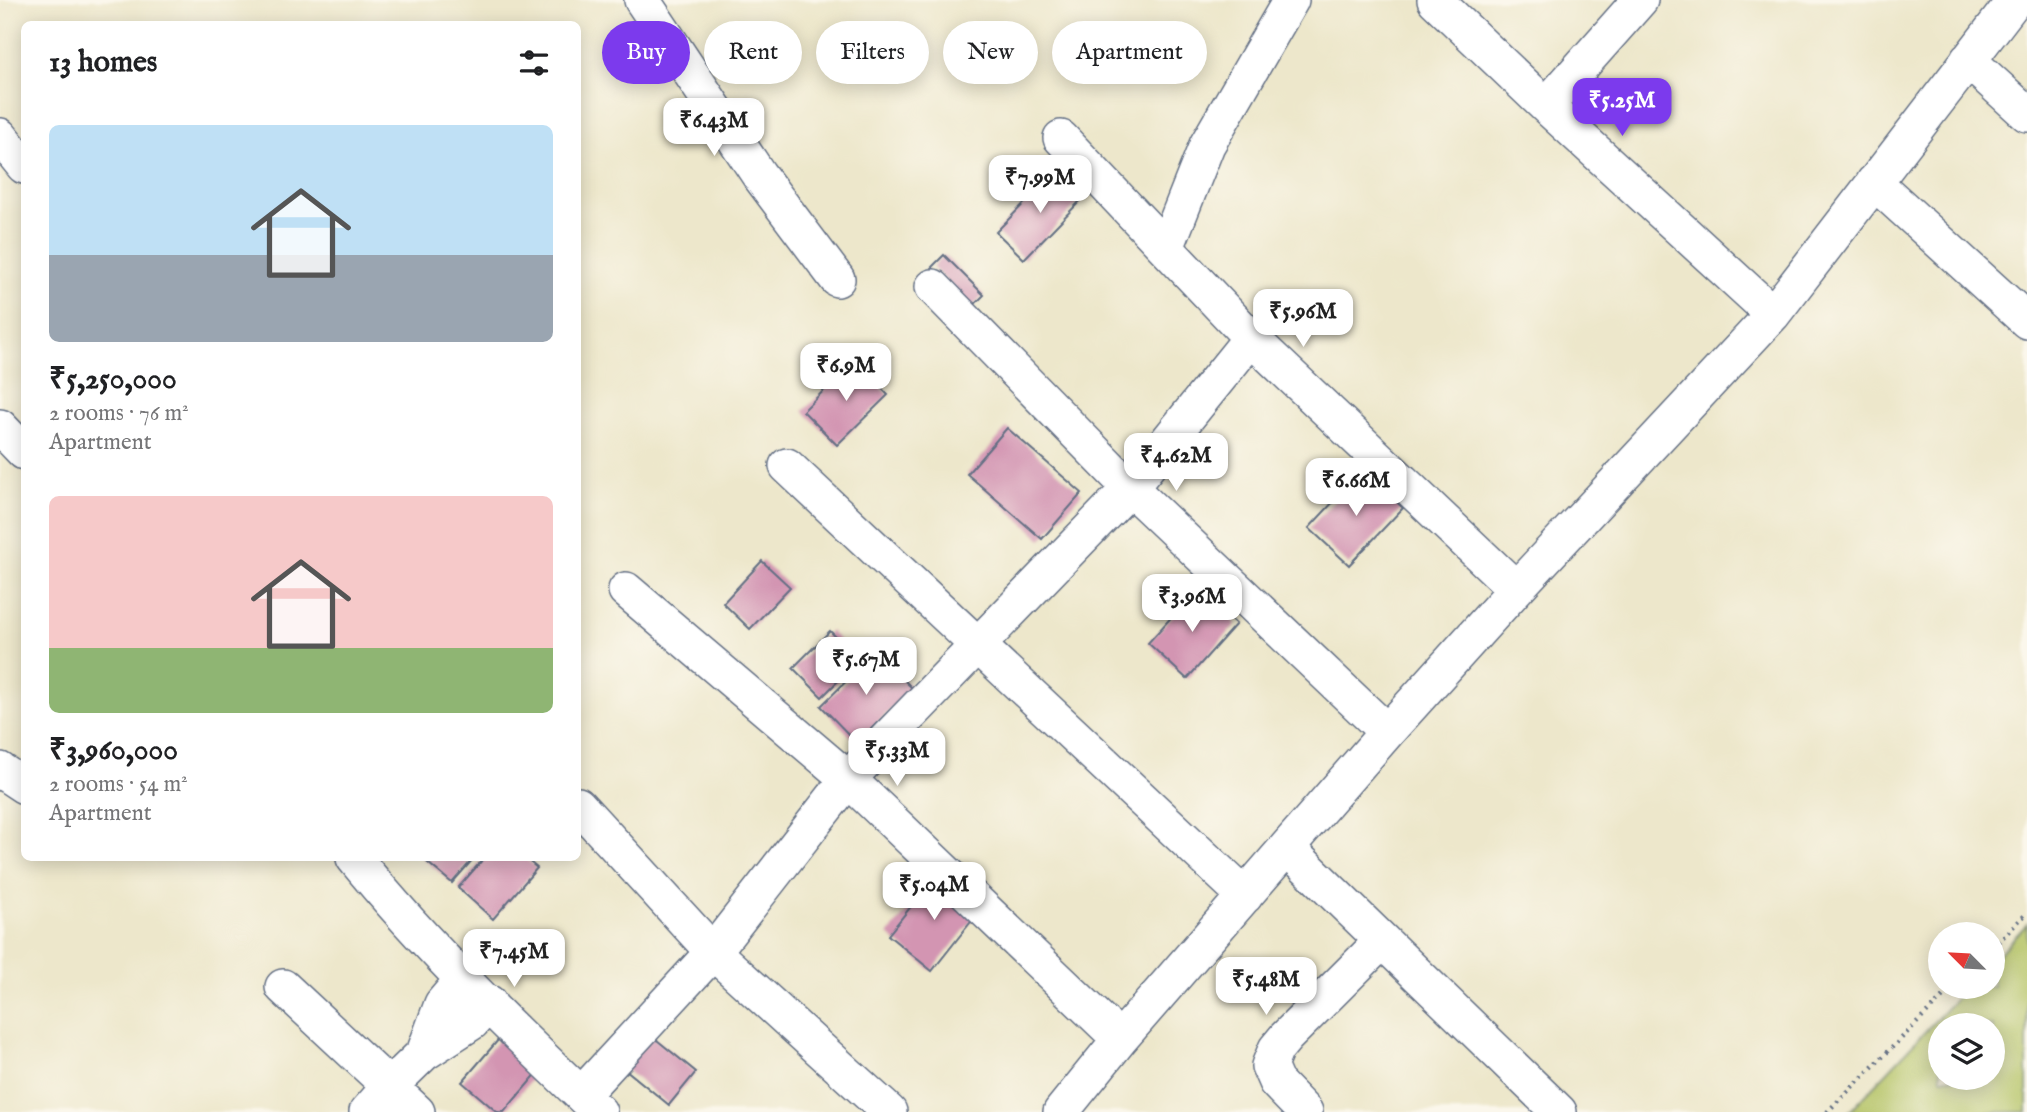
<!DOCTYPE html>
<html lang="en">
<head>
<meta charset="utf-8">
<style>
	body { margin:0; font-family:"IM FELL English",serif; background:#f6f6f6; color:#202124; height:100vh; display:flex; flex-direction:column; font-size:26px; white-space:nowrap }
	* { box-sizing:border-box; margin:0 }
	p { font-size:23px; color:#757577 }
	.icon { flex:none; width:38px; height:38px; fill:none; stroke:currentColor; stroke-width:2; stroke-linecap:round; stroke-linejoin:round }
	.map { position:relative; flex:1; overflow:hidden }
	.drawer { position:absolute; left:21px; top:21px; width:560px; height:840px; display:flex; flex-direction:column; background:#fff; border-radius:10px; box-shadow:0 4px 18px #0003 }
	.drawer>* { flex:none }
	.top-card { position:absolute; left:602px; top:21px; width:665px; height:63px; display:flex; gap:14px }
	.needle { width:46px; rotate:294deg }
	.buttons { position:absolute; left:1928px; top:922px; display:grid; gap:14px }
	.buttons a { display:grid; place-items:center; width:77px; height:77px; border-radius:50%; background:#fff; box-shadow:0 4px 18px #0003; font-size:35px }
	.price { position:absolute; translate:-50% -60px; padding:0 16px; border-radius:14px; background:#fff; color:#222; font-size:23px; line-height:46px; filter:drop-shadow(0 2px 4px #0008) }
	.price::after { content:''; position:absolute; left:50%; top:42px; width:21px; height:16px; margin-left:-10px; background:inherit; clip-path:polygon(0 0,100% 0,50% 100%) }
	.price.selected { background:#7c3aed; color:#fff }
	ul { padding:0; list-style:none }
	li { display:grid; align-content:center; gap:14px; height:371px; padding:0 28px }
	li span { display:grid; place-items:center; height:217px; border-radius:10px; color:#555 }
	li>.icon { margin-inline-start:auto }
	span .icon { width:126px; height:126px; fill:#fffc; stroke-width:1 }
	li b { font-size:30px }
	h2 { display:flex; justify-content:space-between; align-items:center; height:84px; padding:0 28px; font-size:30px }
	.pill { padding:0 24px; border-radius:32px; background:#fff; box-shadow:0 4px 18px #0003; font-size:24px; line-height:63px }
	.pill.selected { background:#7c3aed; color:#fff }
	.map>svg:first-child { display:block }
	.green { fill:#b3c264; stroke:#677861; stroke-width:2; fill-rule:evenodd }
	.building { fill:#d395b2 }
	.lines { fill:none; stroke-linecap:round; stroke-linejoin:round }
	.street-casing { stroke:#646f84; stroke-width:38 }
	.path { stroke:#646f84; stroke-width:4.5; stroke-dasharray:2 5; stroke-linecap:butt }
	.street { stroke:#fff; stroke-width:35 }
</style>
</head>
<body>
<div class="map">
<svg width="2027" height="1112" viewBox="0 0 2027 1112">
	<rect width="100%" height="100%" fill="#fbf7ec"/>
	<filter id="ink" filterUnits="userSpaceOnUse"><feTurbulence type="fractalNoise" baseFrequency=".0143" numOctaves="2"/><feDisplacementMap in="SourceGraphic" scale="14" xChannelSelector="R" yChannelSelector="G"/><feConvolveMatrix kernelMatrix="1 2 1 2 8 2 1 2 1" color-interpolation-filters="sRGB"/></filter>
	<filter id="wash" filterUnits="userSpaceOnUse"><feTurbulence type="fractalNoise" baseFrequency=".00686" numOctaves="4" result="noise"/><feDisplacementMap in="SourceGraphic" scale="28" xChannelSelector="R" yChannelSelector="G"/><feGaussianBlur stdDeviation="1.57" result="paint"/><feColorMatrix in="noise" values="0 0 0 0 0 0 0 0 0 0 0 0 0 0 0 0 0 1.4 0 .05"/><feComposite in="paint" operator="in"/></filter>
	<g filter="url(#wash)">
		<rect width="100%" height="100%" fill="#ede7cb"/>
		<!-- green -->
		<path class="green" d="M 2027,924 L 2027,1112 L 1849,1112 L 1967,987 L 1993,987 L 1993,960 ZM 1941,1026 L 1993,1026 L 1993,1078 L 1941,1078 Z"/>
		<g id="blocks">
			<!-- building -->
			<path class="building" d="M 1056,171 L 1084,197 L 1024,259 L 996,232 Z
				M 944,255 L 984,295 L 972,307 L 932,267 Z
				M 855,360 L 888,395 L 837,445 L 803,411 Z
				M 1007,428 L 1082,493 L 1042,539 L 967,474 Z
				M 1363,470 L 1403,508 L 1349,565 L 1309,528 Z
				M 762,561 L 790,587 L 750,629 L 723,603 Z
				M 1197,589 L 1236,624 L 1187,679 L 1148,643 Z
				M 830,631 L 859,660 L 822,697 L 793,668 Z
				M 876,652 L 912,688 L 857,743 L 821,706 Z
				M 422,858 L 474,858 L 452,883 Z
				M 484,858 L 525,858 L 537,868 L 493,919 L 458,888 Z
				M 937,874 L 981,909 L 932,971 L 888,935 Z
				M 505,1032 L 544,1065 L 504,1112 L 497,1112 L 462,1082 Z
				M 652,1036 L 696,1072 L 669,1105 L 625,1069 Z"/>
		</g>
	</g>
	<g filter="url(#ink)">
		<use href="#blocks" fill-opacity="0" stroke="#646f84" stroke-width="2"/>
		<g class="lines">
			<!-- street casing -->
			<g class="street-casing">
				<path id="street" d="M 642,0 L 759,175 L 837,279
					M 1435,0 L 1546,106 L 1773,314
					M 1968,60 L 2027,114
					M 1546,106 L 1640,0
					M 0,136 L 24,166
					M 1061,138 L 1251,338 L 1516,589
					M 1874,182 L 2027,321
					M 1166,248 L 1207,145 L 1291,0
					M 933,287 L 1130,488 L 1387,732
					M 0,427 L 24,452
					M 787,466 L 1245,896
					M 626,590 L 848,779 L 1120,1039
					M 0,770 L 24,786
					M 578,805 L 713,952 L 889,1112
					M 1287,848 L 1559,1112
					M 354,858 C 427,948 515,1032 599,1112
					M 283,987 L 417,1112
					M 424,1053 L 442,1004 L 464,978
					M 581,1095 L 713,952 L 848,779 L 1130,488 L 1251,338
					M 367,1112 L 389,1087 L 424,1053 L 472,1022 L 489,1003
					M 1061,1112 L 1120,1039 L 1387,732 L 1516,589 L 1773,314 L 2015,0
					M 1305,1112 L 1276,1082 L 1269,1066 L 1276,1049 L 1286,1037 L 1382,941"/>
			</g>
			<!-- path -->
			<path class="path" d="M 1993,947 L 2027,913
				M 1827,1112 L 1953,987"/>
			<!-- street -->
			<use href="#street" class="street"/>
		</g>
	</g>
</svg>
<div class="buttons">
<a><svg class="needle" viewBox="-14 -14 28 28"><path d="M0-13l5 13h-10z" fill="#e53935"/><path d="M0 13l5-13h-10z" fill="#757577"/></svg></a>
<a><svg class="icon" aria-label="layers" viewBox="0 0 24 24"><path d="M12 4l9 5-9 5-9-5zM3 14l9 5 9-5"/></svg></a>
</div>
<b class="price selected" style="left:1622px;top:138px">₹5.25M</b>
<b class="price" style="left:714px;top:158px">₹6.43M</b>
<b class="price" style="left:1040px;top:215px">₹7.99M</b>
<b class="price" style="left:1303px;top:349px">₹5.96M</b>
<b class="price" style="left:846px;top:403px">₹6.9M</b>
<b class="price" style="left:1176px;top:493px">₹4.62M</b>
<b class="price" style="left:1356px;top:518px">₹6.66M</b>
<b class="price" style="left:1192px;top:634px">₹3.96M</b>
<b class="price" style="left:866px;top:697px">₹5.67M</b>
<b class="price" style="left:897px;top:788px">₹5.33M</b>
<b class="price" style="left:934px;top:922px">₹5.04M</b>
<b class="price" style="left:514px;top:989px">₹7.45M</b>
<b class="price" style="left:1266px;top:1017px">₹5.48M</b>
<div class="top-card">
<a class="pill selected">Buy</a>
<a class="pill">Rent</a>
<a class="pill">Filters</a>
<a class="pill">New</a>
<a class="pill">Apartment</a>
</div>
<section class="drawer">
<h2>13 homes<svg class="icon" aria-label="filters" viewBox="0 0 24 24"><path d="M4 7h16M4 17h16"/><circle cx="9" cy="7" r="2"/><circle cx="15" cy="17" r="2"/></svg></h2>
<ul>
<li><span style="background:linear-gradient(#bfe0f5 60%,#9aa5b1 0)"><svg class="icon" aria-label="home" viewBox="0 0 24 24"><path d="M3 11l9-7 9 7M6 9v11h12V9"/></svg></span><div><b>₹5,250,000</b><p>2 rooms · 76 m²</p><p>Apartment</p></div></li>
<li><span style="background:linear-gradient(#f6c9c9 70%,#8fb573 0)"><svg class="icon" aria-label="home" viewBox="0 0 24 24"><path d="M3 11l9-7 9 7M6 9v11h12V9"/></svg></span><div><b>₹3,960,000</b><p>2 rooms · 54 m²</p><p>Apartment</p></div></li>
</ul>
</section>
</div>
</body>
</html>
